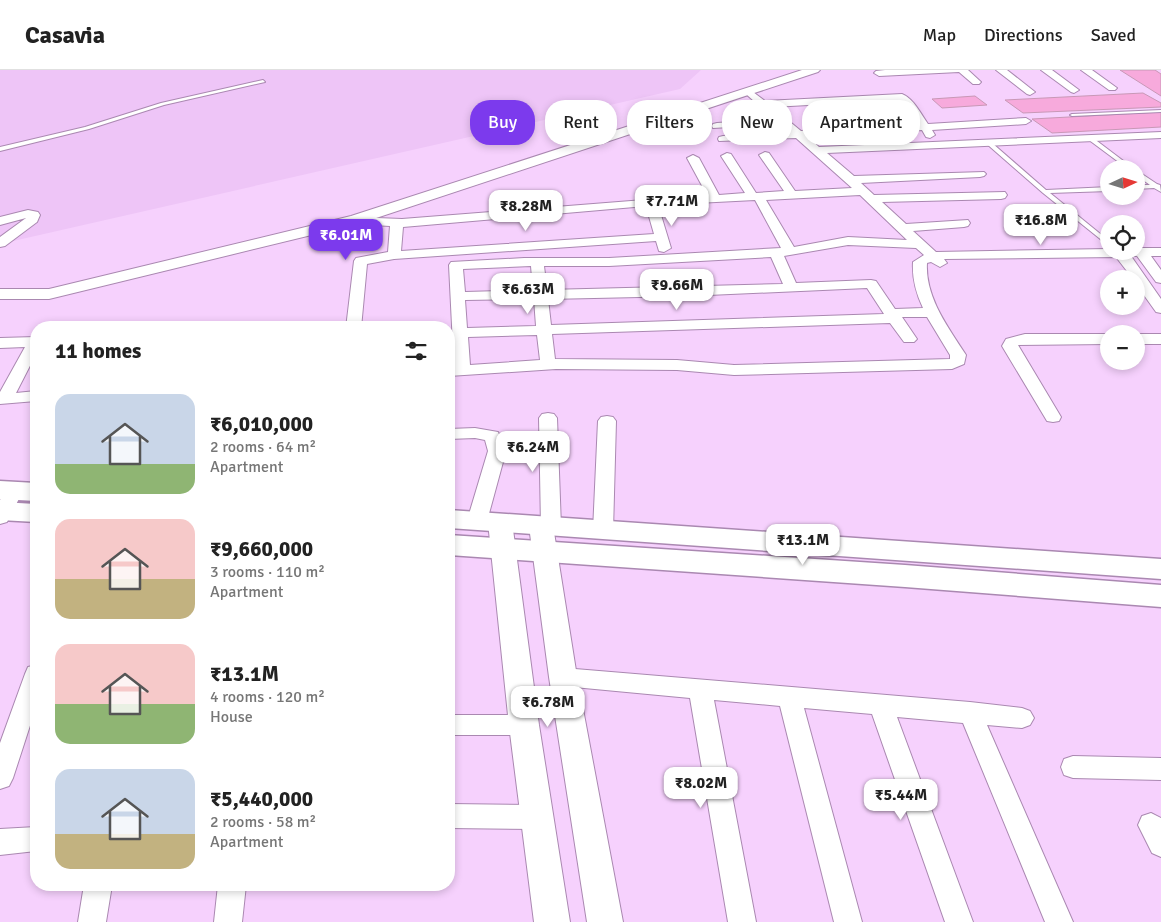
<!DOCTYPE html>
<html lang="en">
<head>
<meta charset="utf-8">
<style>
	body { margin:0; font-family:Signika,sans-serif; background:#f6f6f6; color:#222; height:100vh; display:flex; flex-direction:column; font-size:19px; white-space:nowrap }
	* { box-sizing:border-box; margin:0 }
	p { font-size:16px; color:#767676 }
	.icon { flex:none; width:28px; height:28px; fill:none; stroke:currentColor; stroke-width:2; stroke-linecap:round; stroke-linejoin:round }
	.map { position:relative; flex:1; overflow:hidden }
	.sheet { position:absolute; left:30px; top:251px; width:425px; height:570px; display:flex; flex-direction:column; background:#fff; border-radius:20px; box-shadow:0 2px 8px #0003 }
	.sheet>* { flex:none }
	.banner { position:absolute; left:470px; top:30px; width:475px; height:45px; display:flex; gap:10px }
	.needle { width:32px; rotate:86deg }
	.tools { position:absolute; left:1100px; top:90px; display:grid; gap:10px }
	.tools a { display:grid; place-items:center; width:45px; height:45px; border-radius:50%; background:#fff; box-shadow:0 2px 8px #0003; font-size:25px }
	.price { position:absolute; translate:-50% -42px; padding:0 11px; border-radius:10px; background:#fff; color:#222; font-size:16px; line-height:32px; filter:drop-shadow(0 1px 2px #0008) }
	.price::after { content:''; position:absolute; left:50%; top:30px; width:15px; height:11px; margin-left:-8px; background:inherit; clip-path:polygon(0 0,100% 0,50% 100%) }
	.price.on { background:#7c3aed; color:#fff }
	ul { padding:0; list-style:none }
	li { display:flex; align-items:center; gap:15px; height:125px; padding:0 25px }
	li span { display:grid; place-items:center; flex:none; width:140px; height:100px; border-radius:15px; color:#555 }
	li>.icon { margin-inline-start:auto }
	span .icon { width:60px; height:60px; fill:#fffc; stroke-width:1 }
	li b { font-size:21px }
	h2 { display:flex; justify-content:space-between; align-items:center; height:60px; padding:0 25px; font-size:21px }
	.chip { padding:0 18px; border-radius:20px; background:#fff; box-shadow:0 2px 8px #0003; font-size:18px; line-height:45px }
	.chip.on { background:#7c3aed; color:#fff }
	header { display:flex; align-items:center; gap:30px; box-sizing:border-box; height:70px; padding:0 25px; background:#fff; border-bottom:1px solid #e0e0e0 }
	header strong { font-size:24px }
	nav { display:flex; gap:28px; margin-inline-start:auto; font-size:18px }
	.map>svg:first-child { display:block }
	.built { fill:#eec5f7 }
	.building { fill:#f7aadc; stroke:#c898b6 }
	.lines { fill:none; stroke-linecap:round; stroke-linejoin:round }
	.service-casing { stroke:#aa88b1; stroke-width:2 }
	.minor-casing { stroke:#aa88b1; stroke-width:2 }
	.tertiary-casing { stroke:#aa88b1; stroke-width:2 }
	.secondary-casing { stroke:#aa88b1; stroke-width:3 }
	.service { fill:#fff; fill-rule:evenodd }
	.minor { fill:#fff; fill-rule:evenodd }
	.tertiary { fill:#fff; fill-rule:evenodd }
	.secondary { fill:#fff; fill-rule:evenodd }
</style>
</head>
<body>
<header>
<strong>Casavia</strong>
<nav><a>Map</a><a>Directions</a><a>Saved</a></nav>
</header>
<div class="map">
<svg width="1161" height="852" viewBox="0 0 1161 852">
	<rect width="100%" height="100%" fill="#f6d1fd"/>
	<!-- built -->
	<path class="built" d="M 0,0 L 701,0 L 680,19 L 0,174 Z"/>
	<!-- building -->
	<path class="building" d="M 1120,0 L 1155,0 L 1161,4 L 1161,26 Z
		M 1143,23 L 1161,33 L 1161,37 L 1023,43 L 1005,30 Z
		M 975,26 L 987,35 L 942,38 L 932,29 Z
		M 1161,42 L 1161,57 L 1052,63 L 1032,49 Z"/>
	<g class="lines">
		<!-- service casing -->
		<g class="service-casing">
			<path id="service" d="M 263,10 L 265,12 L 164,35 L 89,59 L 0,81 L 0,77 L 85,57 L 161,33 Z
				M 1161,40 L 1161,42 L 1072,46 L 1070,45 L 1072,44 Z
				M 1089,68 L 1093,68 L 1134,99 L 1128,99 L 1089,70 Z
				M 988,73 L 992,73 L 1046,120 L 1109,117 L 1109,121 L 1050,123 L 1109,171 L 1109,176 L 1043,123 L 988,75 Z
				M 1136,100 L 1157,114 L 1160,115 L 1161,122 L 1154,118 L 1136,119 L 1136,115 L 1150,115 L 1136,105 Z"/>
		</g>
		<!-- minor casing -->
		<g class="minor-casing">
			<path id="minor" d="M 885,0 L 968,0 L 981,12 L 979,14 L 973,14 L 959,2 L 879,6 L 874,3 L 876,1 Z
				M 996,0 L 1007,0 L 1035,22 L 1030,25 L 1027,24 Z
				M 1041,0 L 1052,0 L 1079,20 L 1074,23 L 1071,22 Z
				M 1081,0 L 1092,0 L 1117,18 L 1115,20 L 1109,20 Z
				M 749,19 L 765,31 L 902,24 C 913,28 921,44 928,54 L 1026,48 L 1031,51 L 1026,54 L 932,60 L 935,65 L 930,68 L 926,67 L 922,60 L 808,67 L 819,77 L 1161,62 L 1161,68 L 827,83 L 854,106 L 984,102 L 986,104 L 984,106 L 980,107 L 861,113 L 874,125 L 1005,122 L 1007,125 L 1005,128 L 1001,129 L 882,132 L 906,154 L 968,150 L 970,153 L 968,156 L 964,157 L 913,161 L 936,182 L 1109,179 L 1109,181 L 1136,181 L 1136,178 L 1161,178 L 1161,186 L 1151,186 L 1161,200 L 1161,213 L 1156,212 L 1137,186 L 1131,186 L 1161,229 L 1161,243 L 1156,242 L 1136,214 L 1136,209 L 1133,209 L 1116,187 L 944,189 L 947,193 L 940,197 L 931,192 L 927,193 C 925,227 948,257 966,285 L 964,294 L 952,299 L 734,305 L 677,300 L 556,299 L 449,306 L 449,296 L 454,296 L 449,195 L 451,192 L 524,188 L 609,188 L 781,178 L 755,130 L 658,135 L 671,178 L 664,182 L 659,181 L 656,171 L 394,189 L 367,194 L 361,258 L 346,258 L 354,191 L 356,188 L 388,182 L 390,156 L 355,154 L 351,153 L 349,150 L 351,147 L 402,149 L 707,125 L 687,88 L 693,85 L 699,88 L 719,125 L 745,123 L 721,86 L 727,83 L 731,84 L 756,123 L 784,121 L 759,85 L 765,82 L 769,83 L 795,121 L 852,118 L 796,68 L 719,71 L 718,69 L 719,67 L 723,66 L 789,62 L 781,54 L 713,58 L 712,56 L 713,54 L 717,53 L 774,49 L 746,24 L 744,22 ZM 899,30 L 918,54 L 801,61 L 772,37 ZM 860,125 L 907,170 L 848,167 L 794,177 L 766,130 ZM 646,136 L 654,164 L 401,181 L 403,157 ZM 848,175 L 916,178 L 924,185 L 913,192 C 912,209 916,223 923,238 L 895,239 L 876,211 L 871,210 L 796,213 L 784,186 ZM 771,187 L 783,214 L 547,220 L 544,196 L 609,196 ZM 531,196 L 533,220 L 465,222 L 463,199 ZM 867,218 L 884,244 L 551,255 L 548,229 L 686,226 ZM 534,229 L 536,256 L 467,258 L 465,230 ZM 902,247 L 927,247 L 950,285 L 950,289 L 734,295 L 677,290 L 555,289 L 552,264 L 890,253 L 904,272 L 914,272 L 917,269 ZM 537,265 L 540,290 L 470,295 L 468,267 Z
				M 28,140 L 38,142 L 40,145 L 37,152 L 5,176 L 0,177 L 0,167 L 26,148 L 0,155 L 0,147 Z
				M 1025,264 L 1109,264 L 1109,274 L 1018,275 L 1061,347 L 1059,351 L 1053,352 L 1047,351 L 1002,276 L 1006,269 Z
				M 1136,264 L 1161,264 L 1161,274 L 1136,274 Z
				M 36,267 L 36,284 L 16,323 L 36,321 L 36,331 L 0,334 L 0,322 L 25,277 L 0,278 L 0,268 Z
				M 548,343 L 554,344 L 557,348 L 561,457 L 558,462 L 551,464 L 544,462 L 541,457 L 539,348 L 542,344 Z
				M 607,346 L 613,347 L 616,351 L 613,461 L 610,466 L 603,468 L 596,466 L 593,461 L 598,351 L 601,347 Z
				M 475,358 L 498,362 L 506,381 L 487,451 L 484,456 L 477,458 L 470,456 L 467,451 L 488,381 L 485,370 L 475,368 L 449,369 L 449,359 Z
				M 14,415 L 21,417 L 23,421 L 7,452 L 0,454 L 0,430 L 7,417 Z
				M 36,595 L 36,637 L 13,708 L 9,716 L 0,719 L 0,673 L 25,604 L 28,597 Z
				M 563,598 L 970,632 L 1022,638 L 1030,641 L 1034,648 L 1030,655 L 1022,658 L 987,655 L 1073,852 L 1045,852 L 963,653 L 897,647 L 973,852 L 945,852 L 872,644 L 804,638 L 862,852 L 834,852 L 780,636 L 714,630 L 756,852 L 728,852 L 690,628 L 563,616 L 555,614 L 552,607 L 555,600 Z
				M 449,645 L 524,645 L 532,648 L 536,655 L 532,662 L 524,665 L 449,665 Z
				M 1073,686 L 1161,688 L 1161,710 L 1073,708 L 1064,705 L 1061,697 L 1064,689 Z
				M 449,734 L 537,735 L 546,739 L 550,747 L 546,755 L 537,759 L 449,758 Z
				M 1151,743 L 1161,748 L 1161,787 L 1152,783 L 1138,755 L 1142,746 Z
				M 36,757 L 36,781 L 0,785 L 0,759 Z
				M 84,815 L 112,815 L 106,852 L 78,852 Z
				M 218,815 L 246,815 L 242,852 L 214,852 Z"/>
		</g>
		<!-- tertiary casing -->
		<g class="tertiary-casing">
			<path id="tertiary" d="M 802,0 L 820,0 L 818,2 L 361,153 L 49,229 L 0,229 L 0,219 L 49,219 L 351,146 Z
				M 500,444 L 509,446 L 512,452 L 539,655 L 570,852 L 534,852 L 509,655 L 488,452 L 491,446 Z
				M 541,447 L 550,450 L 553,456 L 577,607 L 623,852 L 587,852 L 549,607 L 529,456 L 532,450 Z"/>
		</g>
		<!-- secondary casing -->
		<g class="secondary-casing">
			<path id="secondary" d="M 0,411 L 36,413 L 36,431 L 0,429 Z
				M 0,432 L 36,434 L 36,452 L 0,450 Z
				M 449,440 L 1161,489 L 1161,509 L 449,458 Z
				M 449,465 L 905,495 L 1161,515 L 1161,537 L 905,517 L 449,485 Z"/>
		</g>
		<!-- service -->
		<use href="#service" class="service"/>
		<!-- minor -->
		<use href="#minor" class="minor"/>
		<!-- tertiary -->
		<use href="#tertiary" class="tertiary"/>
		<!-- secondary -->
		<use href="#secondary" class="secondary"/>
	</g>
</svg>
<div class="tools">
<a><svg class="needle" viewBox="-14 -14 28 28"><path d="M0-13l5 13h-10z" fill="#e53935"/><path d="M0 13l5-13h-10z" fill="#767676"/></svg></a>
<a><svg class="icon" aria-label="locate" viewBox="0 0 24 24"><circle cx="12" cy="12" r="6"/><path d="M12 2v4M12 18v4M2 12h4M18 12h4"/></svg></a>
<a>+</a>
<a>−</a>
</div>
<b class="price" style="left:672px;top:157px">₹7.71M</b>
<b class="price" style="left:526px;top:162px">₹8.28M</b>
<b class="price" style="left:1041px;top:176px">₹16.8M</b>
<b class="price on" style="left:346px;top:191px">₹6.01M</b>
<b class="price" style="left:677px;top:241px">₹9.66M</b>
<b class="price" style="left:528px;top:245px">₹6.63M</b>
<b class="price" style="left:533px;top:403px">₹6.24M</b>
<b class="price" style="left:803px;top:496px">₹13.1M</b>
<b class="price" style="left:548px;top:658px">₹6.78M</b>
<b class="price" style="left:701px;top:739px">₹8.02M</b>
<b class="price" style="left:901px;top:751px">₹5.44M</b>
<div class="banner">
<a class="chip on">Buy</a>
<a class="chip">Rent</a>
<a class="chip">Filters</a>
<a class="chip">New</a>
<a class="chip">Apartment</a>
</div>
<section class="sheet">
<h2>11 homes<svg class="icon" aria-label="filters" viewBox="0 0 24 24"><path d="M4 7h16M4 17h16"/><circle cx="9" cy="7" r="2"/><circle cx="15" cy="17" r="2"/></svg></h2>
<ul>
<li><span style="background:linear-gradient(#c9d6e8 70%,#8fb573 0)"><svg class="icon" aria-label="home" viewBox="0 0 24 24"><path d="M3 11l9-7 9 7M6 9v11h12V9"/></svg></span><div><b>₹6,010,000</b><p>2 rooms · 64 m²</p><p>Apartment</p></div></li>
<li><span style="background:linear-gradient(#f6c9c9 60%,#c2b280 0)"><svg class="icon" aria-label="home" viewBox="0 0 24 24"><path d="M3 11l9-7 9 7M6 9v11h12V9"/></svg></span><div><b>₹9,660,000</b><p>3 rooms · 110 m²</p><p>Apartment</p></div></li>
<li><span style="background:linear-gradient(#f6c9c9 60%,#8fb573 0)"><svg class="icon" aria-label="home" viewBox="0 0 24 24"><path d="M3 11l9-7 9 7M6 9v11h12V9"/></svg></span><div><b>₹13.1M</b><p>4 rooms · 120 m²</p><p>House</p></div></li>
<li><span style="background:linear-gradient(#c9d6e8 65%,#c2b280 0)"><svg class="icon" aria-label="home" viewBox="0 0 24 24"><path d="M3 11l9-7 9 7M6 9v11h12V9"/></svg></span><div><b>₹5,440,000</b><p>2 rooms · 58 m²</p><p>Apartment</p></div></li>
</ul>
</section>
</div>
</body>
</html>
